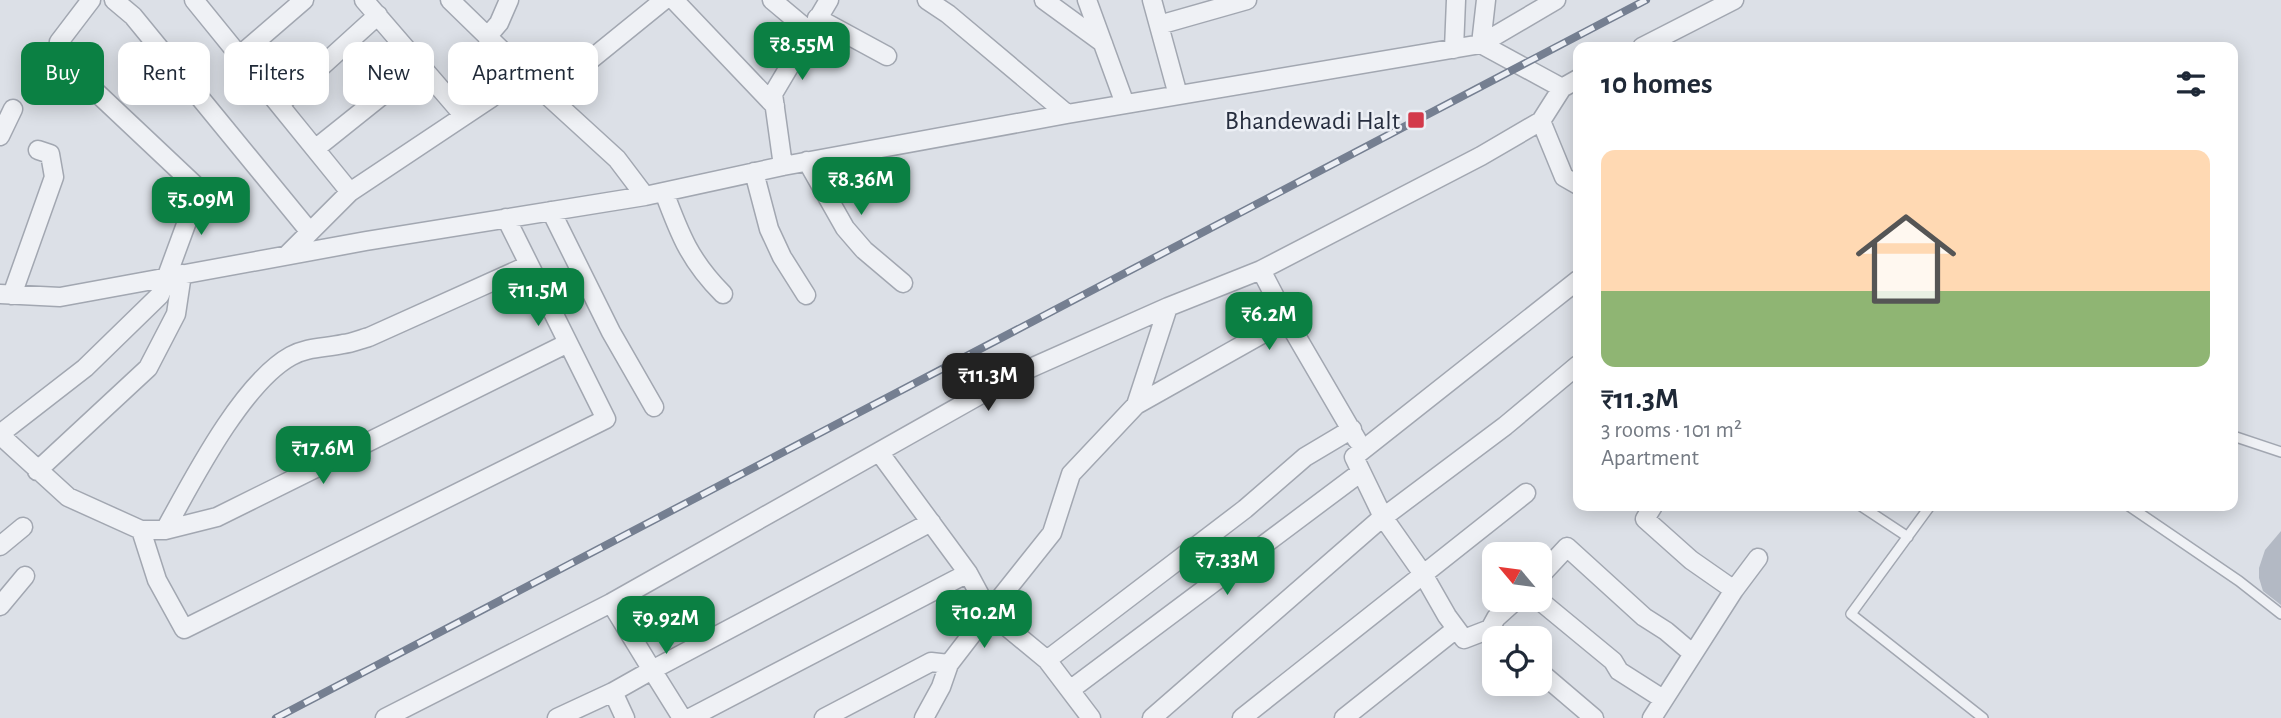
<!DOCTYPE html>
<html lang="en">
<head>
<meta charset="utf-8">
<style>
	body { margin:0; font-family:"Alegreya Sans",sans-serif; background:#f6f6f7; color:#1f2937; height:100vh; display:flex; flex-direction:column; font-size:26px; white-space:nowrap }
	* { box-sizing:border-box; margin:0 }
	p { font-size:23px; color:#747a83 }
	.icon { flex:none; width:38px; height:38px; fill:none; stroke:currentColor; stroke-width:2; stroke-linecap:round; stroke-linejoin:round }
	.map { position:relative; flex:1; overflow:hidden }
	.details { position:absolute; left:1573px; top:42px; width:665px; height:469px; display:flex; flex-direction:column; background:#fff; border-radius:14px; box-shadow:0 4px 18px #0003 }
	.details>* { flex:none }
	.banner { position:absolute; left:21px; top:42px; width:665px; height:63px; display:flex; gap:14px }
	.needle { width:46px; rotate:299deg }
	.fabs { position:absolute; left:1482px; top:542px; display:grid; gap:14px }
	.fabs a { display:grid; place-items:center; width:70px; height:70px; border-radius:14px; background:#fff; box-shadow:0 4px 18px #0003; font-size:35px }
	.price { position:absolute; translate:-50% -60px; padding:0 16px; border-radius:14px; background:#0b8043; color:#fff; font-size:23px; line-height:46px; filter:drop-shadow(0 2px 4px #0008) }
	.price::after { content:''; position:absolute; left:50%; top:42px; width:21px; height:16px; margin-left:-10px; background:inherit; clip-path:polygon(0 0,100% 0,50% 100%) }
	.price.active { background:#222; color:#fff }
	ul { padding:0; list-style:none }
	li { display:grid; align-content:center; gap:14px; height:371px; padding:0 28px }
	li span { display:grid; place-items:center; height:217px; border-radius:14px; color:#555 }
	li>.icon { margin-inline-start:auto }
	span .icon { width:126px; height:126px; fill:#fffc; stroke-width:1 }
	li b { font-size:30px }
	h2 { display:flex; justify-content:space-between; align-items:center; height:84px; padding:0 28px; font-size:30px }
	.tag { padding:0 24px; border-radius:14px; background:#fff; box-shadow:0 4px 18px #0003; font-size:24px; line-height:63px }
	.tag.active { background:#0b8043; color:#fff }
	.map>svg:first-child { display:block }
	.building { fill:#b3b9c4 }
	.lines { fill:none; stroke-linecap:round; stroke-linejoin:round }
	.lane-casing { stroke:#a2a7b1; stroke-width:12 }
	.street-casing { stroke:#a2a7b1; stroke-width:21 }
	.lane { stroke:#eff1f5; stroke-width:9 }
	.street { stroke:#eff1f5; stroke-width:18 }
	.rail-casing { stroke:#757f91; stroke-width:8 }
	.rail { stroke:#eceff5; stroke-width:5; stroke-dasharray:16; stroke-linecap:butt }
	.poi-dot { fill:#d33a4b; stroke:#eceff5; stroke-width:2.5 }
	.labels { text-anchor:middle; stroke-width:5; stroke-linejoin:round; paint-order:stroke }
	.poi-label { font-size:26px; fill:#262d3e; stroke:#eceff5; text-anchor:end }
</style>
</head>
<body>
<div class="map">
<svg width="2281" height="718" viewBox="0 0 2281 718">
	<rect width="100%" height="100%" fill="#dce0e7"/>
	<!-- building -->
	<path class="building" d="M 2281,531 L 2281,605 L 2263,591 L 2259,578 L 2259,568 L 2265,550 Z"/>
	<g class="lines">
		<!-- lane casing -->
		<g class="lane-casing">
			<path id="lane" d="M 2233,436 L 2281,452
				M 1861,506 L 1908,537
				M 1930,506 L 1851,614 L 1983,718
				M 2129,506 L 2239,581 L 2281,614"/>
		</g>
		<!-- street casing -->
		<g class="street-casing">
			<path id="street" d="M 114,0 L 133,16 L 310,232
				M 194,0 L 350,192
				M 364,0 L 464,116
				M 450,0 L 523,71
				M 674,0 L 775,106
				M 772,0 L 809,31
				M 927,0 L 948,14 L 1067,114
				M 1044,0 L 1103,43
				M 1087,0 L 1125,104
				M 1152,0 L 1178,95
				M 817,18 L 887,56
				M 1159,25 L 1247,0
				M 487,37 L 499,23 L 509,0
				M 1481,44 L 1562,88 L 1578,79
				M 1481,44 L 1486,0
				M 1642,47 L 1734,0
				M 1454,49 L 1456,0
				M 239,56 L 304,0
				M 547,95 L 617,159 L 645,196
				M 280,104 L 378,15
				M 1541,121 L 1564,177 L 1578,185
				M 0,136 L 13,109
				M 315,149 L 420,65
				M 807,161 L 845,228 L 864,250 L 903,283
				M 783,166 L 773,94 L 829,0
				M 754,172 L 769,229 L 782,257 L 806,295
				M 664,192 C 680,235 690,261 723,294
				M 551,211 L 611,332 L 654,407
				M 287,255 L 350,192 L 491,98 L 523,71 L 547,95 L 664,0
				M 1261,270 L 1287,320
				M 0,294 L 60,297 L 366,241 L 645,196 L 783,166 L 1067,114 L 1481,44 L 1556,0
				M 12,295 L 54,177 L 50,154 L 38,150
				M 1136,405 L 1287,320 L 1357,440
				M 0,434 L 85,368 L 160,295 L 199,189 L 78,75 L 59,42 L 91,0
				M 0,435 L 68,497 L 141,530 L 165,530 L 217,517 L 568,343
				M 879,452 L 968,573 L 989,612 L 1052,533 L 1071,474 L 1136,405 L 1168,307
				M 37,471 L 148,368 L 176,314 L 182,274
				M 1653,506 L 1645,519 L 1691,560 L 1734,590
				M 141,530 L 157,580 L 184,629 L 606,419 L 506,218
				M 165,530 C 192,481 242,383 291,356 C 307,347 325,348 343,344 C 352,343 361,339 369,337 L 529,265
				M 0,546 L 23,527
				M 1540,576 L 1567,547 L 1644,617 L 1666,631 L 1692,653
				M 1516,600 L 1496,618 L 1490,629 L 1464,639 L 1447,616 L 1423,574 L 1383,517 L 1354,457 L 1578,280
				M 1539,600 L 1613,661 L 1619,671 L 1663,699
				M 611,603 L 652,670 L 613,692 L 625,718
				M 0,606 L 25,576
				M 1047,660 L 1245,509 L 1305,457 L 1352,429
				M 1540,672 L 1594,718
				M 1070,690 L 1361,472
				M 385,718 L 611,603 L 1015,375 L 1168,307 L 1261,270 L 1481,156 L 1541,121 L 1562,88
				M 557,718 L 613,692
				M 682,718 L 652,670 L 931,522
				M 690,718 L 968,573
				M 824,718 L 931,662 L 949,664
				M 924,718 L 941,687 L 949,664 L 989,612 L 1047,660 L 1091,718
				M 1152,718 L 1377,522 L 1505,426 L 1578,365
				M 1242,718 L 1526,493
				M 1344,718 L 1456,629
				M 1652,718 L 1734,590 L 1758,558"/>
		</g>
		<!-- lane -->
		<use href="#lane" class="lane"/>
		<!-- street -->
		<use href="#street" class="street"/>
		<!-- rail casing -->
		<g class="rail-casing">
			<path id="rail" d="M 276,718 L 1646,0"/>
		</g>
		<!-- rail -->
		<use href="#rail" class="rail"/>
	</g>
	<!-- markers -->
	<rect class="poi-dot" x="1407" y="111" width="18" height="18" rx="3.5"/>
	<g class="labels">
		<!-- poi labels -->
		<g class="poi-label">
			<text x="1400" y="129">Bhandewadi Halt</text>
		</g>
	</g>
</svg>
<div class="fabs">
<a><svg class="needle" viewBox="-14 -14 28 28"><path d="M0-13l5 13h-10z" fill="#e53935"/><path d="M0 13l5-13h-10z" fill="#747a83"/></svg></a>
<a><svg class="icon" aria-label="locate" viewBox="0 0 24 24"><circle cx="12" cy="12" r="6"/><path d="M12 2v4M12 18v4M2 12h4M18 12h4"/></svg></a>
</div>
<b class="price" style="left:802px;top:82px">₹8.55M</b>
<b class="price" style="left:861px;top:217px">₹8.36M</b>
<b class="price" style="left:201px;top:237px">₹5.09M</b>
<b class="price" style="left:538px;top:328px">₹11.5M</b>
<b class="price" style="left:1269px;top:352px">₹6.2M</b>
<b class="price active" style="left:988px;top:413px">₹11.3M</b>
<b class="price" style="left:323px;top:486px">₹17.6M</b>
<b class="price" style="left:1227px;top:597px">₹7.33M</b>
<b class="price" style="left:984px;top:650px">₹10.2M</b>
<b class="price" style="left:666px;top:656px">₹9.92M</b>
<div class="banner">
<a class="tag active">Buy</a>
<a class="tag">Rent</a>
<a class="tag">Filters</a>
<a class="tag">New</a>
<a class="tag">Apartment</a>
</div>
<section class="details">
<h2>10 homes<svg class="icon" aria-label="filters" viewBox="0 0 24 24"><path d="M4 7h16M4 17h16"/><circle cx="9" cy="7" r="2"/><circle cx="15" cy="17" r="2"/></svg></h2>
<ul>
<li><span style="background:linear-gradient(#ffd9b3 65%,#8fb573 0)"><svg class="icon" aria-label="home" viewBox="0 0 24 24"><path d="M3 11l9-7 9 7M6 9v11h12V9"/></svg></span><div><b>₹11.3M</b><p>3 rooms · 101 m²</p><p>Apartment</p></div></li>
</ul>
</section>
</div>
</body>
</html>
